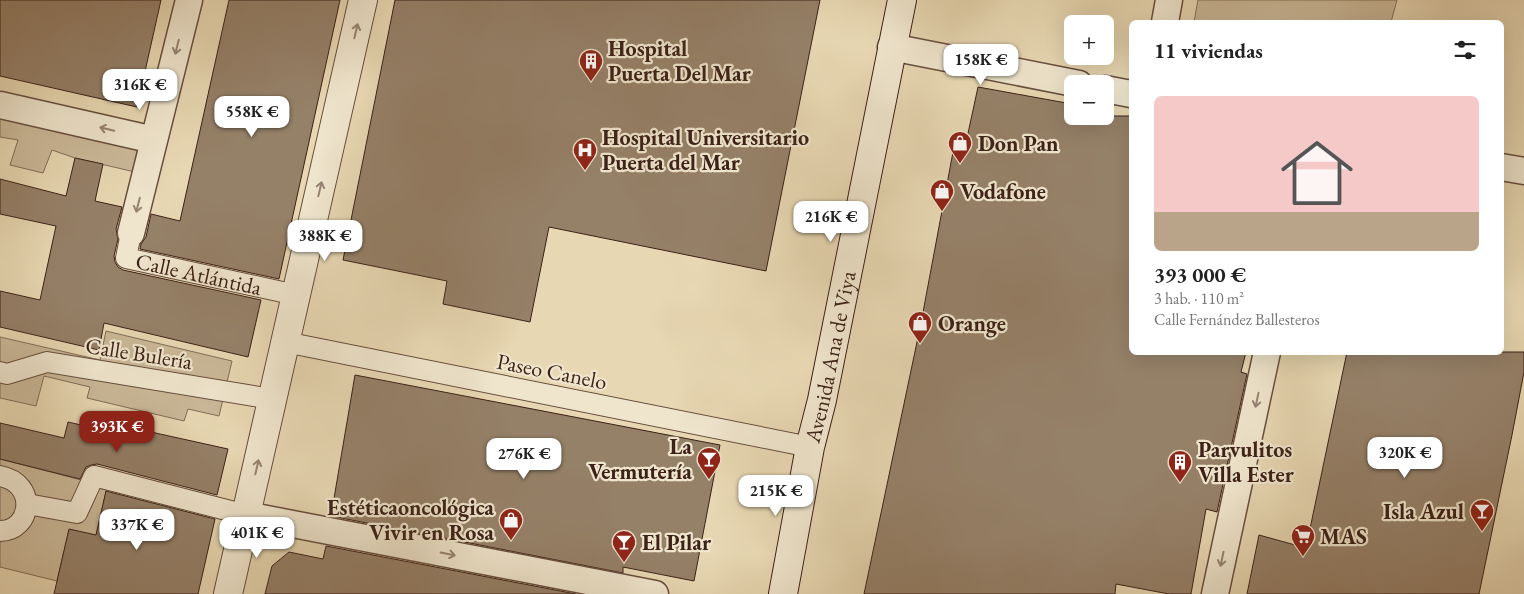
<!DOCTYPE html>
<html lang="es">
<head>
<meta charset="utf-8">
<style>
	body { margin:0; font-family:"EB Garamond",serif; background:#f2f2f2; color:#222; height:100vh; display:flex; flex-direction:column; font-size:19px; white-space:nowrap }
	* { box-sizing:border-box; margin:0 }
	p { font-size:16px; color:#767676 }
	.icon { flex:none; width:28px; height:28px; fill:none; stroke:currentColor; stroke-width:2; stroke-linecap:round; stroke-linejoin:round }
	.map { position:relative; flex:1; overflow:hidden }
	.side { position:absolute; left:1129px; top:20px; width:375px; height:335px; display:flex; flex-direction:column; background:#fff; border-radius:8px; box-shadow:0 5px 20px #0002 }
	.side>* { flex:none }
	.fabs { position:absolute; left:1064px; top:15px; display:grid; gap:10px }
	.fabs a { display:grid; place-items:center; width:50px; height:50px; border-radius:8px; background:#fff; box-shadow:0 5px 20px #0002; font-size:25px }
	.price { position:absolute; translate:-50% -42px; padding:0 11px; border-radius:10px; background:#fff; color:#222; font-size:16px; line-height:32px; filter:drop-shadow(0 1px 2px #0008) }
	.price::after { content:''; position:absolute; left:50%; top:30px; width:15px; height:11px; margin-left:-8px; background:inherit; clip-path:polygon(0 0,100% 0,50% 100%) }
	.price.current { background:#8f2418; color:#fff }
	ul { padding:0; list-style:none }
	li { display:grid; align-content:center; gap:10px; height:265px; padding:0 25px }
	li span { display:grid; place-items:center; height:155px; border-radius:8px; color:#555 }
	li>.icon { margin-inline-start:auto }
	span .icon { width:90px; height:90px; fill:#fffc; stroke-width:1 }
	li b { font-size:21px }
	h2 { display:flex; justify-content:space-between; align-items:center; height:60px; padding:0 25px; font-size:21px }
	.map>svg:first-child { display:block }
	.green { fill:#cab898; stroke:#836c58 }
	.building { fill:#958068; stroke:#3c2118 }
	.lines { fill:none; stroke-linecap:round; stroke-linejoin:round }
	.pedestrian-casing { stroke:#674e3e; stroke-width:22 }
	.minor-casing { stroke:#674e3e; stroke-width:29 }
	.tertiary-casing { stroke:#674e3e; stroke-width:30 }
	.secondary-casing { stroke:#3c2118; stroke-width:30 }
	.pedestrian { stroke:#efe5cd; stroke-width:20 }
	.minor { stroke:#efe5cd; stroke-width:26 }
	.tertiary { stroke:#efe5cd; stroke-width:28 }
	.secondary { stroke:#efe5cd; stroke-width:28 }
	.oneway { stroke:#968372 }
	.labels { text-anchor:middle; stroke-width:4.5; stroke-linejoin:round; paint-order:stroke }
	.poi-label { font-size:22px; font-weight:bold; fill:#3c2118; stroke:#efe5cd; text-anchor:start }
	.street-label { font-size:22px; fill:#3c2118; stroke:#efe5cd }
</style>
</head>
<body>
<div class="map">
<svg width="1524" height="594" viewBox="0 0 1524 594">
	<rect width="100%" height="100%" fill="#e7d7b2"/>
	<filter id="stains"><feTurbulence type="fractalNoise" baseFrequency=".004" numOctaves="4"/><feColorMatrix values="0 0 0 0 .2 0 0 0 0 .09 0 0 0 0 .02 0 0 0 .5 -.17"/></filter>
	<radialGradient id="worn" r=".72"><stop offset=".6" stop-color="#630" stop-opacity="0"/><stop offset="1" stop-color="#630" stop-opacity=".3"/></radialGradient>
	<!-- green -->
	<path class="green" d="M 1198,0 L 1397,0 L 1391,22 L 1194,22 Z
		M 0,113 L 140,146 L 135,172 L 75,158 L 52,150 L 43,173 L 10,165 L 18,140 L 0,137 Z
		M 106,331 L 232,361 L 219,416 L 188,409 L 184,421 L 87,398 L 90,387 L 44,376 L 36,406 L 0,398 L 0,337 L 100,360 Z
		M 0,459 L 70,477 L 107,487 L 96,536 L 69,530 L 57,581 L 0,567 Z"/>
	<!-- building -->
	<path class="building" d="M 0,0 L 161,0 L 137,107 L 0,76 Z
		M 229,0 L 340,0 L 279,279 L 140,249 L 141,244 L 146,237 L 151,214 L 180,221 Z
		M 395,0 L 820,0 L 766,271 L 549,227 L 530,322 L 443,304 L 447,281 L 343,260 Z
		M 978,87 L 1072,104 L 1072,116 L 1131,116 L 1131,352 L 1246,352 L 1241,372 L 1247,374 L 1217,512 L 1206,509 L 1191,594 L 1169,594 L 1116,584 L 1115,594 L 864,594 L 921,323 L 956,136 L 967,138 Z
		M 75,158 L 103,164 L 95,201 L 122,207 L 116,229 L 118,239 L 114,256 L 115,262 L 118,267 L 123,270 L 261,300 L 248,357 L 104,323 L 99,350 L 0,327 L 0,291 L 40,300 L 56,226 L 0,214 L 0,179 L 66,196 Z
		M 1347,352 L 1524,352 L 1524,372 L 1512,435 L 1479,594 L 1247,594 L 1259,535 L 1306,548 Z
		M 355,375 L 720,445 L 694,581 L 623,567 L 623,573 L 331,516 Z
		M 83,417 L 228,449 L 217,495 L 97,464 L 91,465 L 86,467 L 80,479 L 0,459 L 0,423 L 64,438 L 68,422 L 81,425 Z
		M 106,491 L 215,519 L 198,594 L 54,594 L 69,529 L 96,535 Z
		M 326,546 L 576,594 L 265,594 L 272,566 L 289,552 L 323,559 Z"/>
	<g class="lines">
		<!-- pedestrian casing -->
		<g class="pedestrian-casing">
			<g id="pedestrian">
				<path id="s1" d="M 131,233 L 126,258 L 296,295"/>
				<path d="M 285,342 L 810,447"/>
				<path d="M 0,372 L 7,374 L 47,362 L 272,399"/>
				<path d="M 0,476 C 38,483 32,531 0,531"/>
				<path d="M 27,504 L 77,513 L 94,476 L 246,515"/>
			</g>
		</g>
		<!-- minor casing -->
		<g class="minor-casing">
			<path id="minor" d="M 1165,22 L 1169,0
				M 891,47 L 1079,84
				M 1105,89 L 1131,94
				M 0,105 L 154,140
				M 1501,167 L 1524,171
				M 131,233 L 189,0
				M 246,515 L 655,594
				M 1215,594 L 1267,352"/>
		</g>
		<!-- tertiary casing -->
		<g class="tertiary-casing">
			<path id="tertiary" d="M 228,594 L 363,0"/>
		</g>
		<!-- secondary casing -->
		<g class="secondary-casing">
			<g id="secondary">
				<path id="s2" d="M 783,594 L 810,447 L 822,400 L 902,0"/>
			</g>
		</g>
		<!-- pedestrian -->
		<use href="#pedestrian" class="pedestrian"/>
		<!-- minor -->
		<use href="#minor" class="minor"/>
		<!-- tertiary -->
		<use href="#tertiary" class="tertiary"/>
		<!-- secondary -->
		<use href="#secondary" class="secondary"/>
	</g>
	<!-- one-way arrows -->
	<defs><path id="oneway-shaft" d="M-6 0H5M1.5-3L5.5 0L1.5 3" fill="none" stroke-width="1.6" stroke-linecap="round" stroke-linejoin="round" transform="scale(1.25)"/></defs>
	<g class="oneway">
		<use href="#oneway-shaft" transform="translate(356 31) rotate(-77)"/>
		<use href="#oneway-shaft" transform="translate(177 47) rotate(104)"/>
		<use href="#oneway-shaft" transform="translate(107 129) rotate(-167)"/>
		<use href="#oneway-shaft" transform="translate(320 189) rotate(-77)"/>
		<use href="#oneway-shaft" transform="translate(138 205) rotate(104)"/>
		<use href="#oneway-shaft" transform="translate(1257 400) rotate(102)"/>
		<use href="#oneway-shaft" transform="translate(257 467) rotate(-77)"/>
		<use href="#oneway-shaft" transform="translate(448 554) rotate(11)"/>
		<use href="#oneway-shaft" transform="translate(1222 559) rotate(102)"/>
	</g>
	<!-- icons -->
	<defs>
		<g id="building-pin" transform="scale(1.25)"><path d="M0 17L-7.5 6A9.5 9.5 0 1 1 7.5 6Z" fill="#8f2418" stroke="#efe5cd"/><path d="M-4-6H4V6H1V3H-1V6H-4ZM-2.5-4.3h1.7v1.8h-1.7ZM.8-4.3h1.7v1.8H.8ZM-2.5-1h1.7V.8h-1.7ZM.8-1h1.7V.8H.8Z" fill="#fff"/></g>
		<g id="shop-pin" transform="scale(1.25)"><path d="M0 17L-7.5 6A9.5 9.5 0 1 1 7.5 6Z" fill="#8f2418" stroke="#efe5cd"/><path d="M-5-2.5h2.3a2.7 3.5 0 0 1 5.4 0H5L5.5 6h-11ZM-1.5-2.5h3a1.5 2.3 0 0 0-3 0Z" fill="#fff"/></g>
		<g id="hospital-pin" transform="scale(1.25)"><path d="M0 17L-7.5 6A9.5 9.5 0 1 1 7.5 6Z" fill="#8f2418" stroke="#efe5cd"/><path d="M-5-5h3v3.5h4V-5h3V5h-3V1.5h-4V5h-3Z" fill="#fff"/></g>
		<g id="bar-pin" transform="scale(1.25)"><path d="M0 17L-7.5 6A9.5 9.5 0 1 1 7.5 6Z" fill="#8f2418" stroke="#efe5cd"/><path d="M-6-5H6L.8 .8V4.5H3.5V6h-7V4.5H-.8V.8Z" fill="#fff"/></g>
		<g id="supermarket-pin" transform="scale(1.25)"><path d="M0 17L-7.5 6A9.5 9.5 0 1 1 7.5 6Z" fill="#8f2418" stroke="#efe5cd"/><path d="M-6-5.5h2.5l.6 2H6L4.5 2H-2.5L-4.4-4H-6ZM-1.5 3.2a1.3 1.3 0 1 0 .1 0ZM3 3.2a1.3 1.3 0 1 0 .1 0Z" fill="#fff"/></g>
	</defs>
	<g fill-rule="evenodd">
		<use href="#building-pin" x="591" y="61"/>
		<use href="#shop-pin" x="960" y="143"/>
		<use href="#hospital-pin" x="585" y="150"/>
		<use href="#shop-pin" x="942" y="191"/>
		<use href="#shop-pin" x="920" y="323"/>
		<use href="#bar-pin" x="709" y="459"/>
		<use href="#building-pin" x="1180" y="462"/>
		<use href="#bar-pin" x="1482" y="511"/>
		<use href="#shop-pin" x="511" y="520"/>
		<use href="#supermarket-pin" x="1303" y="536"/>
		<use href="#bar-pin" x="624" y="542"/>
	</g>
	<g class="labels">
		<!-- poi labels -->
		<g class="poi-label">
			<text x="608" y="56">Hospital<tspan x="608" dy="25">Puerta Del Mar</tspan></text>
			<text x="602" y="145">Hospital Universitario<tspan x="602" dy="25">Puerta del Mar</tspan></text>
			<text x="978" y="151">Don Pan</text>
			<text x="960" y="199">Vodafone</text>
			<text x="938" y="331">Orange</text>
			<text x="692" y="454" text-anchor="end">La<tspan x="692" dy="25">Vermutería</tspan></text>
			<text x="1198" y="457">Parvulitos<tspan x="1198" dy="25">Villa Ester</tspan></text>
			<text x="494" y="515" text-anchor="end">Estéticaoncológica<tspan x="494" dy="25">Vivir en Rosa</tspan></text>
			<text x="1464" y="519" text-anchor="end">Isla Azul</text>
			<text x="1320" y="544">MAS</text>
			<text x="642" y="550">El Pilar</text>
		</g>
		<!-- street labels -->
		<g class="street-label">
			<text dy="8" stroke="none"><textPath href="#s1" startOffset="100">Calle Atlántida</textPath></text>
			<text transform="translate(139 353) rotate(9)" y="8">Calle Bulería</text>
			<text dy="8" stroke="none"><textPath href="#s2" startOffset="242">Avenida Ana de Viya</textPath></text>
			<text transform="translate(552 371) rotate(11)" y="8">Paseo Canelo</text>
		</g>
	</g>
	<rect width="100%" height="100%" filter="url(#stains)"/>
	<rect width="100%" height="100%" fill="url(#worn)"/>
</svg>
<div class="fabs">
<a>+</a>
<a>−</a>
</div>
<b class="price" style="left:981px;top:86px">158K €</b>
<b class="price" style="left:140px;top:111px">316K €</b>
<b class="price" style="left:252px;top:138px">558K €</b>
<b class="price" style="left:831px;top:243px">216K €</b>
<b class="price" style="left:325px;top:262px">388K €</b>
<b class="price current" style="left:117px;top:453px">393K €</b>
<b class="price" style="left:1405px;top:479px">320K €</b>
<b class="price" style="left:524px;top:480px">276K €</b>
<b class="price" style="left:776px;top:517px">215K €</b>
<b class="price" style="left:137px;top:551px">337K €</b>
<b class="price" style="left:257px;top:559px">401K €</b>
<section class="side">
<h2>11 viviendas<svg class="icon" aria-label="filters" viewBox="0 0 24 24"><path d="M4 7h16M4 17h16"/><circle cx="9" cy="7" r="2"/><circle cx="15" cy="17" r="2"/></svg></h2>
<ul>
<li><span style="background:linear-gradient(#f6c9c9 75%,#b9a48a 0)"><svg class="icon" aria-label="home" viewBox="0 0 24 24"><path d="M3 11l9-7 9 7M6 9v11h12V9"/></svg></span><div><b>393 000 €</b><p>3 hab. · 110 m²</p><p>Calle Fernández Ballesteros</p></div></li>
</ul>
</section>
</div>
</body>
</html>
